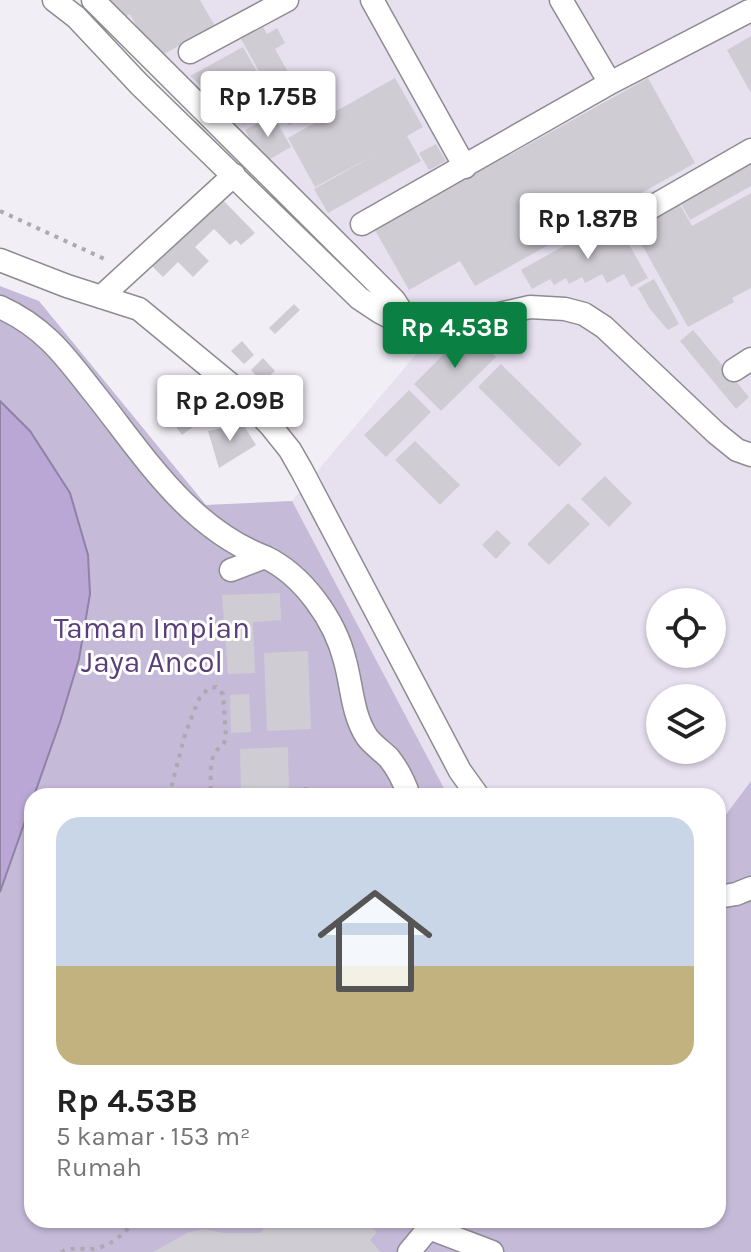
<!DOCTYPE html>
<html lang="id">
<head>
<meta charset="utf-8">
<style>
	body { margin:0; font-family:Karla,sans-serif; background:#f6f6f6; color:#222; height:100vh; display:flex; flex-direction:column; font-size:30px; white-space:nowrap }
	* { box-sizing:border-box; margin:0 }
	p { font-size:26px; color:#767676 }
	.icon { flex:none; width:44px; height:44px; fill:none; stroke:currentColor; stroke-width:2; stroke-linecap:round; stroke-linejoin:round }
	.map { position:relative; flex:1; overflow:hidden }
	.sheet { position:absolute; left:24px; top:788px; width:702px; height:440px; display:flex; flex-direction:column; background:#fff; border-radius:24px; box-shadow:0 2px 6px #0004 }
	.sheet>* { flex:none }
	.fabs { position:absolute; left:646px; top:588px; display:grid; gap:16px }
	.fabs a { display:grid; place-items:center; width:80px; height:80px; border-radius:50%; background:#fff; box-shadow:0 2px 6px #0004; font-size:40px }
	.price { position:absolute; translate:-50% -68px; padding:0 18px; border-radius:8px; background:#fff; color:#222; font-size:26px; line-height:52px; filter:drop-shadow(0 2px 4px #0008) }
	.price::after { content:''; position:absolute; left:50%; top:48px; width:24px; height:18px; margin-left:-12px; background:inherit; clip-path:polygon(0 0,100% 0,50% 100%) }
	.price.on { background:#0b8043; color:#fff }
	ul { padding:0; list-style:none }
	li { display:grid; align-content:center; gap:16px; height:424px; padding:0 32px }
	li span { display:grid; place-items:center; height:248px; border-radius:24px; color:#555 }
	li>.icon { margin-inline-start:auto }
	span .icon { width:144px; height:144px; fill:#fffc; stroke-width:1 }
	li b { font-size:34px }
	.map>svg:first-child { display:block }
	.built { fill:#e6e0ef; fill-rule:evenodd }
	.green { fill:#c6bad9 }
	.water { fill:#baa7d6; stroke:#9082a4; stroke-width:2 }
	.building { fill:#cfccd4 }
	.lines { fill:none; stroke-linecap:round; stroke-linejoin:round }
	.minor-casing { stroke:#8e8b92; stroke-width:25 }
	.path { stroke:#aca9b0; stroke-width:4; stroke-dasharray:4 6; stroke-linecap:butt }
	.minor { stroke:#fff; stroke-width:22 }
	.labels { text-anchor:middle; stroke-width:6; stroke-linejoin:round; paint-order:stroke }
	.park-label { font-size:30px; fill:#593e79; stroke:#fff }
</style>
</head>
<body>
<div class="map">
<svg width="751" height="1252" viewBox="0 0 751 1252">
	<rect width="100%" height="100%" fill="#f1eef6"/>
	<!-- built -->
	<path class="built" d="M 90,0 L 751,0 L 751,781 L 718,825 L 718,796 L 108,796 L 206,505 L 292,501 L 424,345 ZM 660,602 L 712,602 L 712,654 L 660,654 ZM 660,698 L 712,698 L 712,750 L 660,750 Z"/>
	<!-- green -->
	<path class="green" d="M 0,286 L 39,301 L 206,505 L 292,501 L 448,796 L 32,796 L 32,1220 L 718,1220 L 718,825 L 751,781 L 751,1252 L 0,1252 Z"/>
	<!-- water -->
	<path class="water" d="M 0,401 L 30,431 L 70,493 L 88,555 L 90,594 L 79,659 L 60,722 L 0,892 Z"/>
	<!-- building -->
	<path class="building" d="M 105,0 L 200,0 L 215,26 L 155,59 L 130,14 L 117,21 Z
		M 263,27 L 267,34 L 277,28 L 285,43 L 275,49 L 311,113 L 289,125 L 241,39 Z
		M 751,36 L 751,93 L 727,50 Z
		M 243,47 L 278,109 L 244,124 L 190,76 Z
		M 395,78 L 423,127 L 407,136 L 421,161 L 328,213 L 314,189 L 380,152 L 315,187 L 288,138 Z
		M 648,78 L 695,163 L 475,286 L 460,261 L 409,290 L 375,230 Z
		M 273,115 L 291,147 L 263,163 L 245,130 Z
		M 436,144 L 446,161 L 429,170 L 419,153 Z
		M 751,160 L 751,186 L 690,220 L 679,200 Z
		M 751,193 L 751,288 L 732,298 L 734,302 L 688,327 L 632,227 L 678,201 L 692,226 Z
		M 221,198 L 255,233 L 241,245 L 236,240 L 230,245 L 214,229 L 195,247 L 209,261 L 193,277 L 178,262 L 163,277 L 151,265 Z
		M 603,224 L 611,238 L 622,232 L 648,278 L 631,287 L 624,274 L 607,283 L 602,274 L 585,283 L 582,277 L 569,284 L 566,278 L 554,285 L 550,279 L 532,289 L 521,270 Z
		M 654,279 L 679,324 L 668,330 L 650,309 L 638,288 Z
		M 294,304 L 300,310 L 275,334 L 269,328 Z
		M 468,330 L 496,357 L 441,411 L 414,384 Z
		M 693,330 L 749,397 L 736,409 L 680,341 Z
		M 242,341 L 254,355 L 244,364 L 231,351 Z
		M 263,358 L 275,371 L 262,382 L 251,370 Z
		M 501,364 L 582,444 L 559,467 L 478,387 Z
		M 409,390 L 431,412 L 386,457 L 364,435 Z
		M 197,403 L 207,417 L 182,435 L 172,421 Z
		M 243,424 L 256,445 L 219,468 L 208,431 Z
		M 415,441 L 460,485 L 440,505 L 395,460 Z
		M 605,476 L 632,503 L 609,527 L 581,499 Z
		M 568,503 L 590,524 L 549,565 L 527,544 Z
		M 497,530 L 511,543 L 496,559 L 482,545 Z
		M 280,593 L 281,620 L 253,622 L 255,673 L 228,674 L 222,595 Z
		M 308,651 L 311,729 L 267,731 L 264,653 Z
		M 249,694 L 251,732 L 231,733 L 230,695 Z
		M 288,747 L 289,789 L 241,791 L 240,749 Z
		M 268,1220 L 364,1220 L 377,1232 L 370,1240 L 381,1252 L 153,1252 L 189,1232 L 203,1229 L 224,1233 L 261,1233 Z"/>
	<g class="lines">
		<!-- minor casing -->
		<g class="minor-casing">
			<path id="minor" d="M 54,0 L 76,17 L 139,84 L 359,298 L 380,312 L 412,329 L 455,324 L 530,307 L 565,309 L 584,314 L 604,327 L 716,433 L 737,450 L 751,455
				M 93,0 L 394,300 L 412,328
				M 372,0 L 465,167
				M 561,0 L 610,83
				M 190,52 L 287,0
				M 362,224 L 610,83 L 749,11
				M 617,227 L 751,150
				M 0,260 L 67,286 L 139,309 L 230,384 L 270,425 L 290,450 L 302,471 L 460,771 L 478,796
				M 101,297 L 234,175
				M 0,307 C 42,326 63,353 90,388 C 141,451 186,527 265,557
				M 734,370 L 751,359
				M 231,570 L 265,557 C 303,575 335,620 345,661 C 352,686 352,714 367,737 C 373,745 382,751 389,758 C 397,768 405,784 409,796
				M 718,897 L 736,894 L 751,888
				M 429,1228 L 492,1252
				M 409,1252 L 429,1228 L 430,1220"/>
		</g>
		<!-- path -->
		<path class="path" d="M 0,211 L 109,261
			M 169,796 L 185,734 L 198,701 L 202,694 L 210,688 L 216,687 L 223,694 L 226,738 C 224,746 218,747 214,754 C 209,767 211,783 211,796
			M 214,796 L 307,789 L 321,796
			M 61,1252 C 75,1246 78,1250 92,1249 C 107,1248 127,1234 133,1220"/>
		<!-- minor -->
		<use href="#minor" class="minor"/>
	</g>
	<g class="labels">
		<!-- park labels -->
		<g class="park-label">
			<text x="152" y="638">Taman Impian<tspan x="152" dy="34">Jaya Ancol</tspan></text>
		</g>
	</g>
</svg>
<div class="fabs">
<a><svg class="icon" aria-label="locate" viewBox="0 0 24 24"><circle cx="12" cy="12" r="6"/><path d="M12 2v4M12 18v4M2 12h4M18 12h4"/></svg></a>
<a><svg class="icon" aria-label="layers" viewBox="0 0 24 24"><path d="M12 4l9 5-9 5-9-5zM3 14l9 5 9-5"/></svg></a>
</div>
<b class="price" style="left:268px;top:139px">Rp 1.75B</b>
<b class="price" style="left:588px;top:261px">Rp 1.87B</b>
<b class="price on" style="left:455px;top:370px">Rp 4.53B</b>
<b class="price" style="left:230px;top:443px">Rp 2.09B</b>
<section class="sheet">
<ul>
<li><span style="background:linear-gradient(#c9d6e8 60%,#c2b280 0)"><svg class="icon" aria-label="home" viewBox="0 0 24 24"><path d="M3 11l9-7 9 7M6 9v11h12V9"/></svg></span><div><b>Rp 4.53B</b><p>5 kamar · 153 m²</p><p>Rumah</p></div></li>
</ul>
</section>
</div>
</body>
</html>
